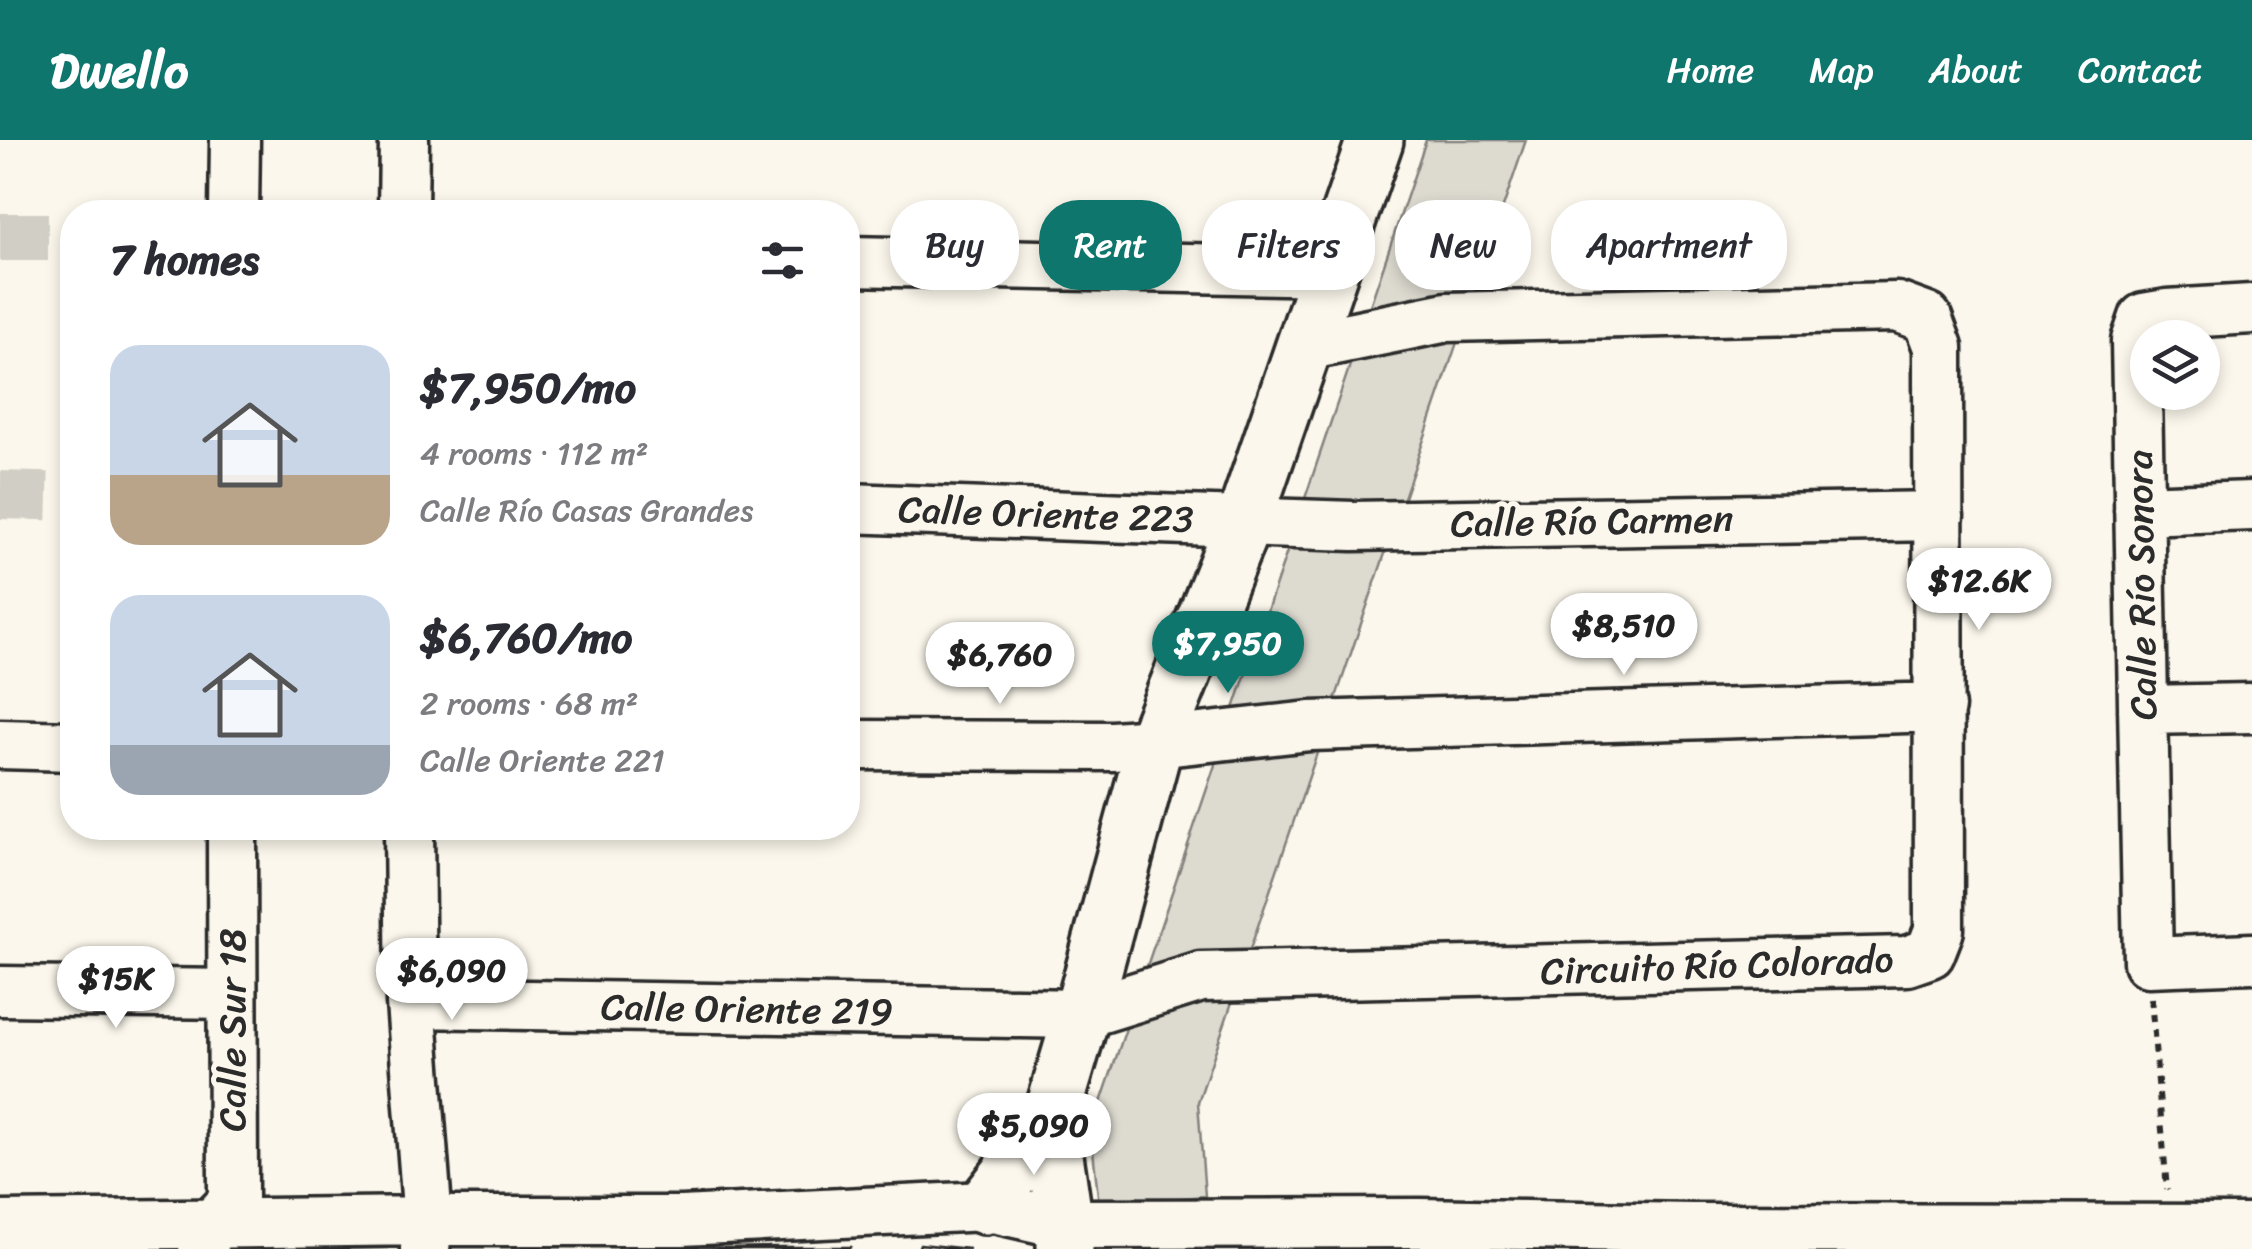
<!DOCTYPE html>
<html lang="en">
<head>
<meta charset="utf-8">
<style>
	body { margin:0; font-family:Sriracha,sans-serif; background:#f7f7f7; color:#2b2b33; height:100vh; display:flex; flex-direction:column; font-size:38px; white-space:nowrap }
	* { box-sizing:border-box; margin:0 }
	p { font-size:32px; color:#7c7c81 }
	.icon { flex:none; width:55px; height:55px; fill:none; stroke:currentColor; stroke-width:2; stroke-linecap:round; stroke-linejoin:round }
	.map { position:relative; flex:1; overflow:hidden }
	.panel { position:absolute; left:60px; top:60px; width:800px; height:640px; display:flex; flex-direction:column; background:#fff; border-radius:40px; box-shadow:0 5px 15px #0003 }
	.panel>* { flex:none }
	.banner { position:absolute; left:890px; top:60px; width:950px; height:90px; display:flex; gap:20px }
	.controls { position:absolute; left:2130px; top:180px; display:grid; gap:20px }
	.controls a { display:grid; place-items:center; width:90px; height:90px; border-radius:50%; background:#fff; box-shadow:0 5px 15px #0003; font-size:50px }
	.price { position:absolute; translate:-50% -85px; padding:0 22px; border-radius:35px; background:#fff; color:#222; font-size:32px; line-height:65px; filter:drop-shadow(0 2px 5px #0008) }
	.price::after { content:''; position:absolute; left:50%; top:60px; width:30px; height:22px; margin-left:-15px; background:inherit; clip-path:polygon(0 0,100% 0,50% 100%) }
	.price.selected { background:#0f766e; color:#fff }
	ul { padding:0; list-style:none }
	li { display:flex; align-items:center; gap:30px; height:250px; padding:0 50px }
	li span { display:grid; place-items:center; flex:none; width:280px; height:200px; border-radius:30px; color:#555 }
	li>.icon { margin-inline-start:auto }
	span .icon { width:120px; height:120px; fill:#fffc; stroke-width:1 }
	li b { font-size:42px }
	h2 { display:flex; justify-content:space-between; align-items:center; height:120px; padding:0 50px; font-size:42px }
	.tag { padding:0 35px; border-radius:40px; background:#fff; box-shadow:0 5px 15px #0003; font-size:35px; line-height:90px }
	.tag.selected { background:#0f766e; color:#fff }
	header { display:flex; align-items:center; gap:60px; box-sizing:border-box; height:140px; padding:0 50px; background:#0f766e; color:#fff }
	header strong { font-size:48px }
	nav { display:flex; gap:55px; margin-inline-start:auto; font-size:35px }
	.map>svg:first-child { display:block }
	.green { fill:#dddad0; stroke:#84827e; stroke-width:2.5 }
	.building { fill:#c7c4bc; stroke:#2b2b2b; stroke-width:2.5 }
	.lines { fill:none; stroke-linecap:round; stroke-linejoin:round }
	.minor-tunnel { stroke:#d1cec5; stroke-width:48; stroke-dasharray:48 24; stroke-linecap:butt }
	.minor-casing { stroke:#2b2b2b; stroke-width:55 }
	.major-casing { stroke:#2b2b2b; stroke-width:62 }
	.path { stroke:#2b2b2b; stroke-width:6; stroke-dasharray:8 8; stroke-linecap:butt }
	.minor { stroke:#fbf7ec; stroke-width:48 }
	.major { stroke:#fbf7ec; stroke-width:55 }
	.labels { text-anchor:middle; stroke-width:10; stroke-linejoin:round; paint-order:stroke }
	.street-label { font-size:38px; fill:#2b2b2b; stroke:#fbf7ec }
</style>
</head>
<body>
<header>
<strong>Dwello</strong>
<nav><a>Home</a><a>Map</a><a>About</a><a>Contact</a></nav>
</header>
<div class="map">
<svg width="2252" height="1109" viewBox="0 0 2252 1109">
	<rect width="100%" height="100%" fill="#fbf7ec"/>
	<filter id="ink" filterUnits="userSpaceOnUse"><feTurbulence type="fractalNoise" baseFrequency=".01" numOctaves="2"/><feDisplacementMap in="SourceGraphic" scale="20" xChannelSelector="R" yChannelSelector="G"/><feConvolveMatrix kernelMatrix="1 2 1 2 8 2 1 2 1" color-interpolation-filters="sRGB"/></filter>
	<g filter="url(#ink)">
		<!-- green -->
		<path class="green" d="M 1426,0 L 1526,0 L 1198,962 L 1205,1056 L 1099,1065 L 1091,992 Z"/>
		<!-- building -->
		<path class="building" d="M 225,1103 L 307,1106 L 305,1109 L 223,1109 Z
			M 920,1104 L 970,1109 L 918,1109 Z
			M 307,1106 L 388,1108 L 305,1109 Z
			M 769,1107 L 850,1107 L 849,1109 L 769,1109 Z
			M 769,1107 L 769,1109 L 689,1109 Z"/>
		<g class="lines">
			<!-- minor-tunnel -->
			<path class="minor-tunnel" d="M 0,97 L 72,97
				M 0,355 L 72,357"/>
			<!-- minor casing -->
			<g class="minor-casing">
				<path id="minor" d="M 234,72 L 235,0
					M 403,72 L 404,0
					M 848,121 L 1331,131
					M 2252,169 L 2167,174 L 2144,178 L 2136,201 L 2148,822 L 2252,818
					M 848,368 L 1353,386 L 1939,376
					M 2139,370 L 2252,366
					M 2143,570 L 2252,568
					M 0,604 L 72,606
					M 848,605 L 1112,606 L 1155,603 L 1310,586 L 1940,567
					M 409,688 L 411,863 L 428,1081 L 425,1109
					M 0,851 L 232,854
					M 411,863 L 1082,874 L 1201,837 L 1907,821 L 1930,813 L 1939,790 L 1938,207 L 1927,178 L 1897,167 L 1447,177 L 1305,206
					M 0,1086 L 428,1081 L 682,1081 L 985,1066 L 1065,1084 L 1420,1083 L 1692,1088 L 2252,1089
					M 203,1106 L 212,1084 L 233,1062 L 232,688"/>
			</g>
			<!-- major casing -->
			<g class="major-casing">
				<path id="major" d="M 985,1066 L 1050,982
					M 1065,1109 L 1065,1084 L 1050,982 L 1082,874 L 1155,603 L 1244,381 L 1375,0"/>
			</g>
			<!-- path -->
			<path class="path" d="M 2151,858 L 2167,1050"/>
			<!-- minor -->
			<use href="#minor" class="minor"/>
			<!-- major -->
			<use href="#major" class="major"/>
		</g>
	</g>
	<g class="labels">
		<!-- street labels -->
		<g class="street-label">
			<text transform="translate(1046 374) rotate(2)" y="13">Calle Oriente 223</text>
			<text transform="translate(1592 381) rotate(-1)" y="13">Calle Río Carmen</text>
			<text transform="translate(2141 445) rotate(-91)" y="13">Calle Río Sonora</text>
			<text transform="translate(1717 825) rotate(-2)" y="13">Circuito Río Colorado</text>
			<text transform="translate(747 869) rotate(1)" y="13">Calle Oriente 219</text>
			<text transform="translate(232 890) rotate(-90)" y="13">Calle Sur 18</text>
		</g>
	</g>
</svg>
<div class="controls">
<a><svg class="icon" aria-label="layers" viewBox="0 0 24 24"><path d="M12 4l9 5-9 5-9-5zM3 14l9 5 9-5"/></svg></a>
</div>
<b class="price" style="left:1979px;top:493px">$12.6K</b>
<b class="price" style="left:1624px;top:538px">$8,510</b>
<b class="price selected" style="left:1228px;top:556px">$7,950</b>
<b class="price" style="left:1000px;top:567px">$6,760</b>
<b class="price" style="left:452px;top:883px">$6,090</b>
<b class="price" style="left:116px;top:891px">$15K</b>
<b class="price" style="left:1034px;top:1038px">$5,090</b>
<div class="banner">
<a class="tag">Buy</a>
<a class="tag selected">Rent</a>
<a class="tag">Filters</a>
<a class="tag">New</a>
<a class="tag">Apartment</a>
</div>
<section class="panel">
<h2>7 homes<svg class="icon" aria-label="filters" viewBox="0 0 24 24"><path d="M4 7h16M4 17h16"/><circle cx="9" cy="7" r="2"/><circle cx="15" cy="17" r="2"/></svg></h2>
<ul>
<li><span style="background:linear-gradient(#c9d6e8 65%,#b9a48a 0)"><svg class="icon" aria-label="home" viewBox="0 0 24 24"><path d="M3 11l9-7 9 7M6 9v11h12V9"/></svg></span><div><b>$7,950/mo</b><p>4 rooms · 112 m²</p><p>Calle Río Casas Grandes</p></div></li>
<li><span style="background:linear-gradient(#c9d6e8 75%,#9aa5b1 0)"><svg class="icon" aria-label="home" viewBox="0 0 24 24"><path d="M3 11l9-7 9 7M6 9v11h12V9"/></svg></span><div><b>$6,760/mo</b><p>2 rooms · 68 m²</p><p>Calle Oriente 221</p></div></li>
</ul>
</section>
</div>
</body>
</html>
